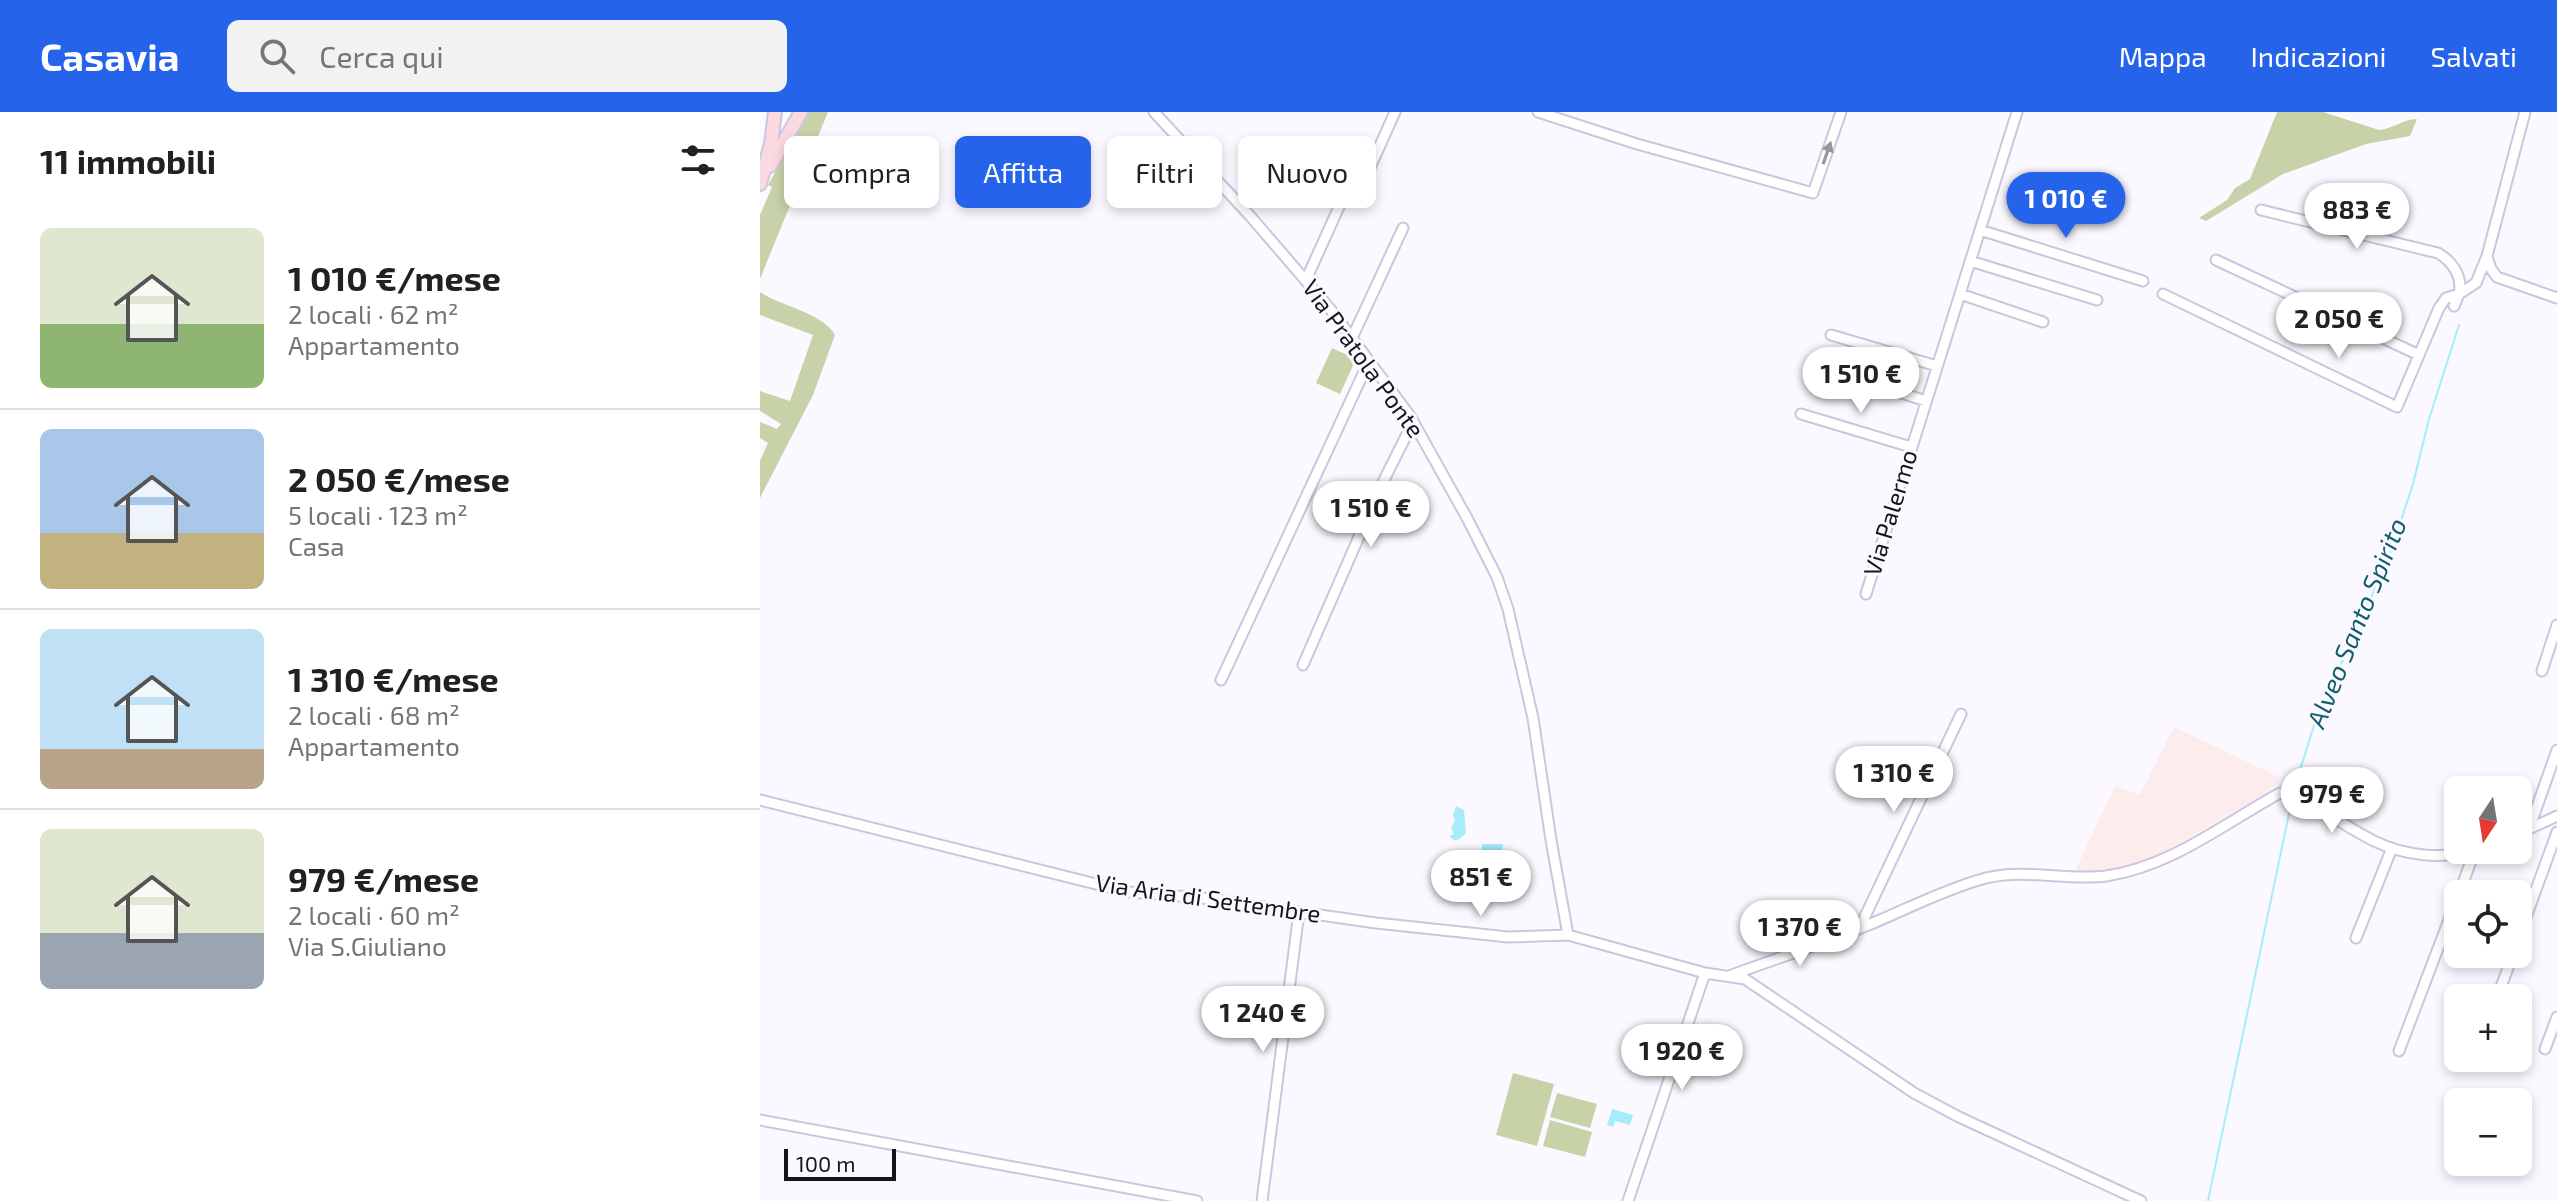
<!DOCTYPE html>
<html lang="it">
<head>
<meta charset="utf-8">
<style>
	body { margin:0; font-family:"Exo 2",sans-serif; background:#f2f2f2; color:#202124; height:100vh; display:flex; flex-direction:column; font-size:30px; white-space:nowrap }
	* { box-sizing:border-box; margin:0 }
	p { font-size:26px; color:#757577 }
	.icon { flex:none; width:44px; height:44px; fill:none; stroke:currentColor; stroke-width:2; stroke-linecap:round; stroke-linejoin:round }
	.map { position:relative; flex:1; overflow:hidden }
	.sheet { display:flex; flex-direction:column; background:#fff; width:760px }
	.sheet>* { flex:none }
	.guide { position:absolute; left:24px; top:24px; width:760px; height:72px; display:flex; gap:16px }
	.needle { width:52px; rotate:192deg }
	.controls { position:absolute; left:1684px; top:664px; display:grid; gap:16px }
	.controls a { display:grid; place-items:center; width:88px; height:88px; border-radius:12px; background:#fff; box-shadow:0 4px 12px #0003; font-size:40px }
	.scale { position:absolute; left:24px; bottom:20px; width:112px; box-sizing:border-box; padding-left:8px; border:4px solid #17141e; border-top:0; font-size:22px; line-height:28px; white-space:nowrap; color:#17141e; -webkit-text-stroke:6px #fbf9ff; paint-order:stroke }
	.price { position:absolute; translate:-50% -68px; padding:0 18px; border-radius:28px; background:#fff; color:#222; font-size:26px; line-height:52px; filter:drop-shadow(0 2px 4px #0008) }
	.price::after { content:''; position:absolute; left:50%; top:48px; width:24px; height:18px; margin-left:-12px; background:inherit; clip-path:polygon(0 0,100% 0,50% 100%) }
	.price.on { background:#2563eb; color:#fff }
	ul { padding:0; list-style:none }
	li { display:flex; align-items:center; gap:24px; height:200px; padding:0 40px }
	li+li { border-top:2px solid #e0e0e0 }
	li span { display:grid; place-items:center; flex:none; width:224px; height:160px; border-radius:12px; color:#555 }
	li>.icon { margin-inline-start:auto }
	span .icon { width:96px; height:96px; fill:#fffc; stroke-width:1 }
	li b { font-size:34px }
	h2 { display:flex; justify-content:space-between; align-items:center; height:96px; padding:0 40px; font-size:34px }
	.pill { padding:0 28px; border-radius:12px; background:#fff; box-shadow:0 4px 12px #0003; font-size:28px; line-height:72px }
	.pill.on { background:#2563eb; color:#fff }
	header { display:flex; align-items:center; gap:48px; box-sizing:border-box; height:112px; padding:0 40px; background:#2563eb; color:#fff }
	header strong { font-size:38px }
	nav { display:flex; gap:44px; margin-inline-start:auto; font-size:28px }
	.search { width:560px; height:72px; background:#f2f2f2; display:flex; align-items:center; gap:20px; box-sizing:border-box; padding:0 28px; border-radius:12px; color:#757577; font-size:30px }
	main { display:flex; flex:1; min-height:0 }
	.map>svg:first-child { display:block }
	.industrial { fill:#fcecec }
	.green { fill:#c8d2a9 }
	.water { fill:#a6ecfa }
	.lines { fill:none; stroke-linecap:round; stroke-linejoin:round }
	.stream { stroke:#a6ecfa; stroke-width:2 }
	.street-casing { stroke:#cdc5df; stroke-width:13 }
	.secondary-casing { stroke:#cdc5df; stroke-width:16 }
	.street { stroke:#fff; stroke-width:9 }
	.secondary { stroke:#fadae0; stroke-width:12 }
	.oneway { fill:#97959a }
	.labels { text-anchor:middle; stroke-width:6; stroke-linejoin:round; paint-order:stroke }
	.street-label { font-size:24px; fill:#17141e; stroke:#fbf9ff }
	.water-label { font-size:26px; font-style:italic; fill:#115f6b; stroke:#fbf9ff }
</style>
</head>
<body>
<header>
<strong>Casavia</strong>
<div class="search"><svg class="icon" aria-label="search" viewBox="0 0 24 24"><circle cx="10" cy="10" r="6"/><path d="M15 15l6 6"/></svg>Cerca qui</div>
<nav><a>Mappa</a><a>Indicazioni</a><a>Salvati</a></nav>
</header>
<main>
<section class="sheet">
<h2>11 immobili<svg class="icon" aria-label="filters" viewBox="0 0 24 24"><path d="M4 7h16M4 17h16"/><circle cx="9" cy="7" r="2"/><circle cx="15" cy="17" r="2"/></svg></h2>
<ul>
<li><span style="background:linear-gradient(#dfe7d0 60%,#8fb573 0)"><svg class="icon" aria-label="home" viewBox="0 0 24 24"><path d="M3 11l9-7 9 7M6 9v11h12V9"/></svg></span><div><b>1 010 €/mese</b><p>2 locali · 62 m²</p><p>Appartamento</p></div></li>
<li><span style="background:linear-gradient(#a9c7e8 65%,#c2b280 0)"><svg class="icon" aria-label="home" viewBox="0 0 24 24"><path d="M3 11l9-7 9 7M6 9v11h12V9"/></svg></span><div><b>2 050 €/mese</b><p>5 locali · 123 m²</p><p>Casa</p></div></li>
<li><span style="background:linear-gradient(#bfe0f5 75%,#b9a48a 0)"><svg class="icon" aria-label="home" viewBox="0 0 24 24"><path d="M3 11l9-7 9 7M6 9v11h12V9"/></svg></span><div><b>1 310 €/mese</b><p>2 locali · 68 m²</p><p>Appartamento</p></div></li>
<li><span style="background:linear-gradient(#dfe7d0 65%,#9aa5b1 0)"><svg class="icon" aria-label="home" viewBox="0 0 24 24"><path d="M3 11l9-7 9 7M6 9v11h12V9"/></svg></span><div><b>979 €/mese</b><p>2 locali · 60 m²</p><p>Via S.Giuliano</p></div></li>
</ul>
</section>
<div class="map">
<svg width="1797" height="1089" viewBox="0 0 1797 1089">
	<rect width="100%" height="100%" fill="#fbf9ff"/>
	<!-- industrial -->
	<path class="industrial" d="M 1414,615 L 1519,665 L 1516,672 L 1508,680 L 1395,745 L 1364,756 L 1340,759 L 1315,759 L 1355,674 L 1380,683 Z"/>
	<!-- green -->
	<path class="green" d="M 49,0 L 68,0 L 0,167 L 0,103 L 12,75 L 8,73 Z
		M 1517,0 L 1563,0 L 1619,18 C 1633,17 1643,7 1657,7 L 1650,24 L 1606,32 L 1523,62 L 1446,109 L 1439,106 L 1467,88 L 1475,76 L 1490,67 Z
		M 0,180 C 20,194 63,201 75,223 L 53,283 L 0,386 L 0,349 L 8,331 L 0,326 L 0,310 L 17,317 L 21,312 L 0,299 L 0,279 L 30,289 L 53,223 L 0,203 Z
		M 572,236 L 596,247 L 580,282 L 556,271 Z
		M 753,961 L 794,972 L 777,1034 L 736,1023 Z
		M 797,981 L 837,992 L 830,1016 L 790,1005 Z
		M 790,1008 L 832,1020 L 825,1045 L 783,1034 Z"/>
	<!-- water -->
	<path class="water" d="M 696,694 L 704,698 L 706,721 L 698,728 L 694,728 L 689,724 L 694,722 L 691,716 L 695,709 L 693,703 Z
		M 722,732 L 743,732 L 742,738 L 738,739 L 738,743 L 742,744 L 742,750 L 737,750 L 737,755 L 742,755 L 742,761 L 721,760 L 722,754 L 726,754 L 726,749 L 722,749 L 722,743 L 727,743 L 727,738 L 722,738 Z
		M 852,997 L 873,1003 L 870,1013 L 855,1009 L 853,1015 L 847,1013 Z"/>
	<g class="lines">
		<!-- stream -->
		<path class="stream" d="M 1536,671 L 1556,607 L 1628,448 L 1653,372 L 1669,307 L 1699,213
			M 1448,1089 L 1531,692"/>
		<!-- street casing -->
		<g class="street-casing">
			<path id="street" d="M 394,0 L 491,105 L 571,198 L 650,304 L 707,406 L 737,465 L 748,497 L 773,606 L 791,728 L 808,823
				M 778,0 L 877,32 L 1053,81 L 1081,0
				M 596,87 L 635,0
				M 1501,98 L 1678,141 C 1693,150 1703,165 1699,182
				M 1220,118 L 1383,169
				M 1727,144 L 1731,157 L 1737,165 L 1797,186
				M 1456,148 L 1659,243
				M 1210,149 L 1337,188
				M 546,168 L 583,86
				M 1200,182 L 1283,210
				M 1403,182 L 1637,295 L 1679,196 L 1686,186 L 1699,182
				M 1694,194 L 1699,182 L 1716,171 L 1727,144 L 1765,0
				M 1071,223 L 1177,254
				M 592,226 L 643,116
				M 1058,254 L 1166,289
				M 1041,302 L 1151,335
				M 1106,482 L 1257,0
				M 543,553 L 622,372 L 653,310
				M 1782,559 L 1797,513
				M 461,568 L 609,249
				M 0,688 L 368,780 L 442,786 L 616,811 L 748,825 L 808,823 L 945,861 L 985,867 L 1154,981 L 1199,1005 L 1381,1089
				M 1769,717 L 1797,638
				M 1758,722 L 1797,704
				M 1699,782 L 1715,738
				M 1099,817 L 1201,602
				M 1596,826 L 1632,736
				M 1758,827 L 1797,720
				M 969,864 C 1015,847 1061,832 1106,814 C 1143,799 1181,779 1219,768 C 1262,755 1303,769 1346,764 C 1410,755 1465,711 1520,681 C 1556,689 1581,713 1614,729 C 1645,744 1682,748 1716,738
				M 1737,886 L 1753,842
				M 1785,937 L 1797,905
				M 1639,939 L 1698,784
				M 1714,948 L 1715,946
				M 0,1008 L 437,1089
				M 502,1089 L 539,800
				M 868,1089 L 945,861"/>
		</g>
		<!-- secondary casing -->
		<g class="secondary-casing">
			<path id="secondary" d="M 10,54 L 41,0
				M 0,72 L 11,32 L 15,0"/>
		</g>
		<!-- street -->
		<use href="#street" class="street"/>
		<!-- secondary -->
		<use href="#secondary" class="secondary"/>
	</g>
	<!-- one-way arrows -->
	<defs><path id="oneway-solid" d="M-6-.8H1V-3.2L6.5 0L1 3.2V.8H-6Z" transform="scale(2)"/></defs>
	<use class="oneway" href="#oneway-solid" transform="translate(1067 41) rotate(-71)"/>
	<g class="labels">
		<!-- street labels -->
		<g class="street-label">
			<text transform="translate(603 247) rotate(54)" y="8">Via Pratola Ponte</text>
			<text transform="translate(1131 401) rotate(-73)" y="8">Via Palermo</text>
			<text transform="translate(448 787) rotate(8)" y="8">Via Aria di Settembre</text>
		</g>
		<!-- water labels -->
		<g class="water-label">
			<text transform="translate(1597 511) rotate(-68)" y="9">Alveo Santo Spirito</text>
		</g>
	</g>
</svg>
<div class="controls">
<a><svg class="needle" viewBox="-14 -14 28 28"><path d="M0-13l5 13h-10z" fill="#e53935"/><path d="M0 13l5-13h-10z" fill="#757577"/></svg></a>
<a><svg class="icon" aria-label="locate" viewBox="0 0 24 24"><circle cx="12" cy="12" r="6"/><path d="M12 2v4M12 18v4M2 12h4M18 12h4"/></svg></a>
<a>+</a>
<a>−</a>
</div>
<div class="scale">100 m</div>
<b class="price on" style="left:1306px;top:128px">1 010 €</b>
<b class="price" style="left:1597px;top:139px">883 €</b>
<b class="price" style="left:1579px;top:248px">2 050 €</b>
<b class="price" style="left:1101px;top:303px">1 510 €</b>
<b class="price" style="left:611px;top:437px">1 510 €</b>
<b class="price" style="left:1134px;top:702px">1 310 €</b>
<b class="price" style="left:1572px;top:723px">979 €</b>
<b class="price" style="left:721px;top:806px">851 €</b>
<b class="price" style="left:1040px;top:856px">1 370 €</b>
<b class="price" style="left:503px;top:942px">1 240 €</b>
<b class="price" style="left:922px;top:980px">1 920 €</b>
<div class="guide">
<a class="pill">Compra</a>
<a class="pill on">Affitta</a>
<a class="pill">Filtri</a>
<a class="pill">Nuovo</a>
</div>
</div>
</main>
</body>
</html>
